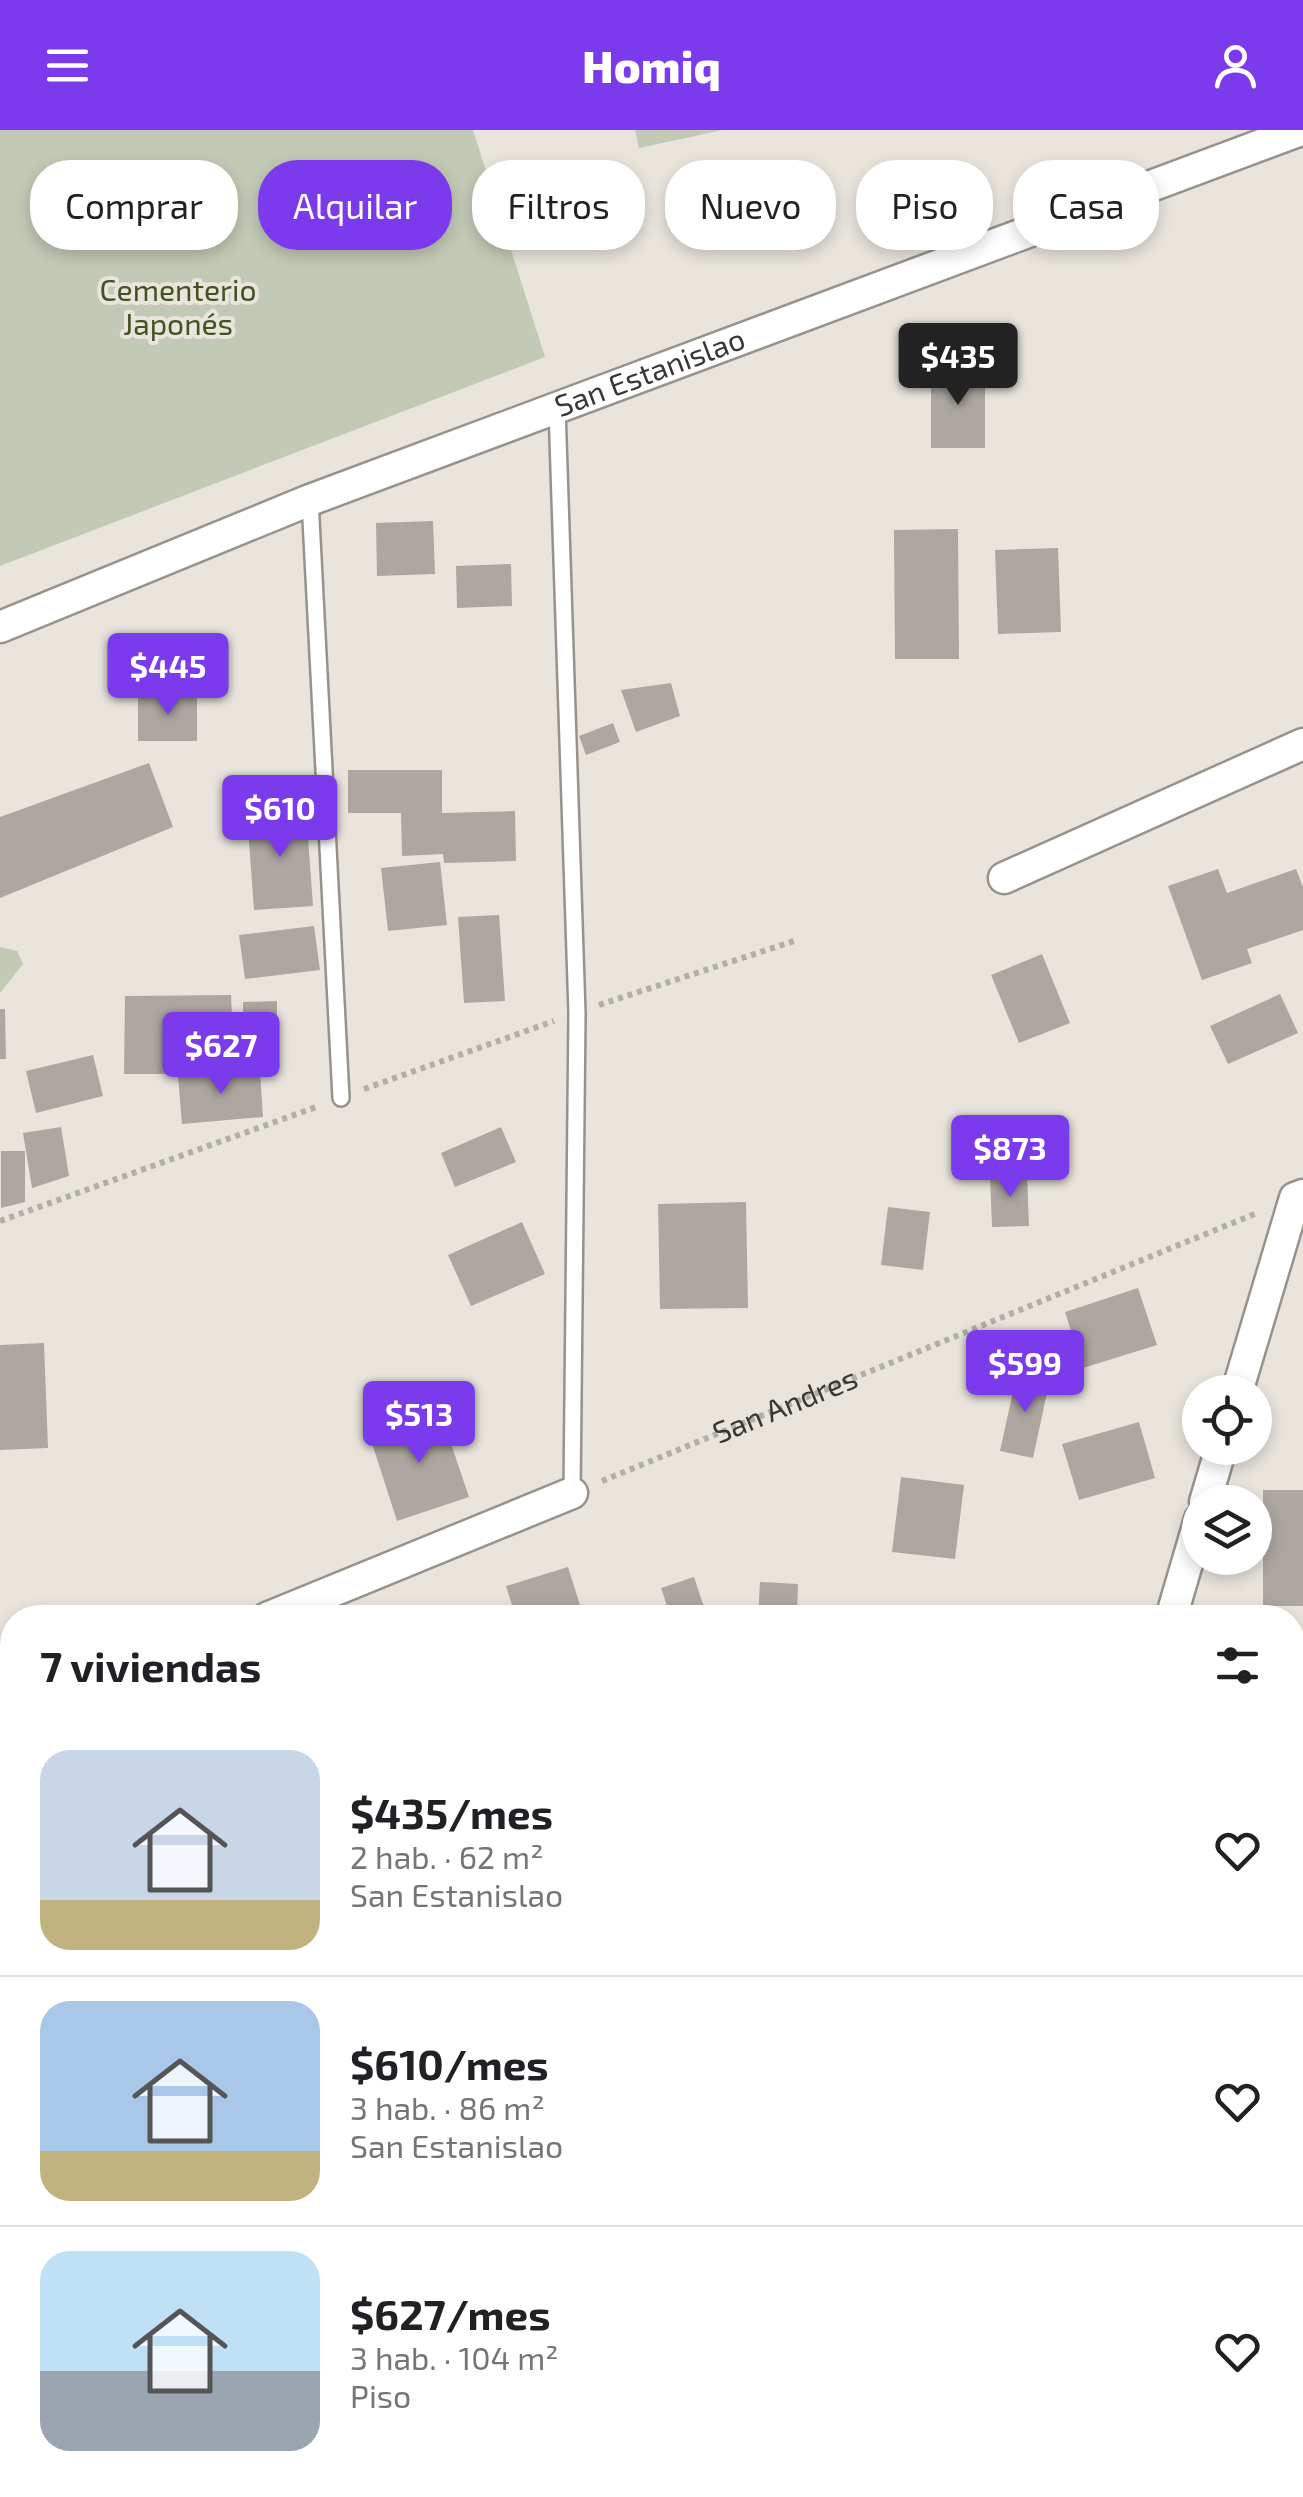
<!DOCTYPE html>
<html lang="es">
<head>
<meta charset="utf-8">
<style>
	body { margin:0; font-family:"Exo 2",sans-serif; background:#f2f2f2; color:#202124; height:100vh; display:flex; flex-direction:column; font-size:38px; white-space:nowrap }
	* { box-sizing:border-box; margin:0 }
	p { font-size:32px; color:#757577 }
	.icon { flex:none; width:55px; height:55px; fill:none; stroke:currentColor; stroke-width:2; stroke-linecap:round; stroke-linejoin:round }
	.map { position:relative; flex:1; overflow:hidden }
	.side { position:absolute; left:0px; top:1475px; width:1305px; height:892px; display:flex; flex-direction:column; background:#fff; border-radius:40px 40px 0 0; box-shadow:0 5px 15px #0003 }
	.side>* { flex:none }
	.banner { position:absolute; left:30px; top:30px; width:1245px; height:90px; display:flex; gap:20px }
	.buttons { position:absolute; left:1182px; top:1245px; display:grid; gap:20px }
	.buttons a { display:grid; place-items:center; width:90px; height:90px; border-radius:50%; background:#fff; box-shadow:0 5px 15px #0003; font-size:50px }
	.price { position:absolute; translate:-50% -85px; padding:0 22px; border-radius:10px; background:#7c3aed; color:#fff; font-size:32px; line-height:65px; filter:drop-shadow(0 2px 5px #0008) }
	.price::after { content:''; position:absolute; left:50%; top:60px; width:30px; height:22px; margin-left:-15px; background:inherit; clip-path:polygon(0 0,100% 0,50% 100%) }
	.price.active { background:#222; color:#fff }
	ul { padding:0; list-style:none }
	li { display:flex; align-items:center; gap:30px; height:250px; padding:0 40px }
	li+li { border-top:2px solid #e0e0e0 }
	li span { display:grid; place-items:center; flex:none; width:280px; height:200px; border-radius:30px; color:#555 }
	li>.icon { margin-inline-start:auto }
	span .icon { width:120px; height:120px; fill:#fffc; stroke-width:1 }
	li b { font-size:42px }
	h2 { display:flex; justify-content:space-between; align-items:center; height:120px; padding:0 40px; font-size:42px }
	.tag { padding:0 35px; border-radius:40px; background:#fff; box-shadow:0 5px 15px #0003; font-size:35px; line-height:90px }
	.tag.active { background:#7c3aed; color:#fff }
	header { display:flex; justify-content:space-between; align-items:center; height:130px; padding:0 40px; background:#7c3aed; color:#fff; font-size:45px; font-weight:800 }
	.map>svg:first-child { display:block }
	.green { fill:#c2c9b5 }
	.building { fill:#ada7a1 }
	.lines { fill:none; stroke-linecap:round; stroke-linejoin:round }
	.lane-casing { stroke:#97938c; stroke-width:20 }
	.street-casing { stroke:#97938c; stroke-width:35 }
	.path { stroke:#b2aea8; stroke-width:6; stroke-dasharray:5 5; stroke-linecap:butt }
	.lane { stroke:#fff; stroke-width:15 }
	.street { stroke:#fff; stroke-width:30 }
	.labels { text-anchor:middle; stroke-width:8; stroke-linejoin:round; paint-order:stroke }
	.park-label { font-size:30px; fill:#445222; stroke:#e9e5dd }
	.street-label { font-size:30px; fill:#393735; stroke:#e9e5dd }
</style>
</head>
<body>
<header><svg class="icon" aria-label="menu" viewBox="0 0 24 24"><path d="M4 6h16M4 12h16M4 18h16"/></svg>Homiq<svg class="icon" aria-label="person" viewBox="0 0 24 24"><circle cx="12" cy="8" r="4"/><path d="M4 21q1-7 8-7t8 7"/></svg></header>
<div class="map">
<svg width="1303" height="2367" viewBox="0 0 1303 2367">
	<rect width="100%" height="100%" fill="#e9e5dd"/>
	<!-- green -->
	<path class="green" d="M 0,0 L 473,0 L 545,227 L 0,436 Z
		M 635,0 L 723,0 L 639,18 Z
		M 0,817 L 17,821 L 23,834 L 0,863 Z"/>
	<!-- building -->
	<path class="building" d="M 931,238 L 985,238 L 985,318 L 931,318 Z
		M 433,391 L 435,444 L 377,446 L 376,393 Z
		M 958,399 L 959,529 L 895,529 L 894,400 Z
		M 1058,418 L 1061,502 L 998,504 L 995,420 Z
		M 511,434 L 512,476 L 457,478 L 456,436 Z
		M 671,553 L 680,586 L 636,602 L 621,560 Z
		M 138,565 L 197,565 L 197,611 L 138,611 Z
		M 613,593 L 620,612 L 586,625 L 579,606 Z
		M 149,633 L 173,697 L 0,768 L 0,687 Z
		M 348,640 L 442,640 L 442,683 L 515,681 L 516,731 L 444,733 L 443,724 L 402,726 L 401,683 L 348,683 Z
		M 306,680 L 313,776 L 254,780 L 247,685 Z
		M 440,732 L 447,795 L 388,801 L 381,738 Z
		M 1218,739 L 1227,763 L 1296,739 L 1303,757 L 1303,800 L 1247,819 L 1252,833 L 1202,850 L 1168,756 Z
		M 499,785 L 505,871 L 464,873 L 458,787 Z
		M 314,796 L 320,840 L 245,849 L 239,805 Z
		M 1042,824 L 1070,893 L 1019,913 L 991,845 Z
		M 1280,864 L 1298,903 L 1228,934 L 1210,896 Z
		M 231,865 L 233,906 L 167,908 L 166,891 L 165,944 L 124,944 L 125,866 Z
		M 277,871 L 277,890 L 243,891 L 243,872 Z
		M 0,879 L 5,879 L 6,929 L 0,929 Z
		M 93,925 L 103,966 L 36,983 L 26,941 Z
		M 260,941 L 263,987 L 182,994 L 178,947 Z
		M 61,997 L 69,1046 L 32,1058 L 23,1003 Z
		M 501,997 L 516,1032 L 455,1057 L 441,1023 Z
		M 1,1021 L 25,1021 L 25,1072 L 1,1078 Z
		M 1027,1043 L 1029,1096 L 992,1097 L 990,1045 Z
		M 746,1072 L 748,1178 L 660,1179 L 658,1074 Z
		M 888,1077 L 930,1082 L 923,1140 L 881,1135 Z
		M 522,1092 L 545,1144 L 471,1176 L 448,1125 Z
		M 1138,1158 L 1157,1215 L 1083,1238 L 1065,1182 Z
		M 44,1213 L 48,1318 L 0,1320 L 0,1215 Z
		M 1017,1243 L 1050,1249 L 1033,1328 L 1000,1321 Z
		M 440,1281 L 469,1367 L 397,1391 L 369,1304 Z
		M 1139,1292 L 1155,1348 L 1079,1370 L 1062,1314 Z
		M 901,1347 L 964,1355 L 955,1429 L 892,1422 Z
		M 1263,1360 L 1303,1360 L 1303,1476 L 1263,1476 Z
		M 568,1437 L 584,1488 L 516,1488 L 506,1456 Z
		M 694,1447 L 705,1480 L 681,1488 L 671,1488 L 661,1458 Z
		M 760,1452 L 798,1454 L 797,1488 L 758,1488 Z
		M 651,1476 L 654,1488 L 617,1488 L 617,1487 Z
		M 1297,1971 L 1303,1982 L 1303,2018 L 1292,2023 L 1292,1974 Z
		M 333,2355 L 375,2355 L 378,2367 L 336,2367 Z
		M 567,2355 L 577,2355 L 581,2367 L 533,2367 Z
		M 811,2355 L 865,2355 L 865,2367 L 811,2363 Z"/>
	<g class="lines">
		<!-- lane casing -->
		<g class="lane-casing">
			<path id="lane" d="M 557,278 L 577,883 L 572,1363
				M 310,370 L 341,968"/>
		</g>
		<!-- street casing -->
		<g class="street-casing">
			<g id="street">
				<path id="s2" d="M 0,497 L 310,370 L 1301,0"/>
				<path d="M 1004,748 L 1303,614"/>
				<path d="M 1237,1262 L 1295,1068 L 1303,1065"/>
				<path d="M 1205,1372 L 1221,1318"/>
				<path d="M 267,1488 L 572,1363"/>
				<path d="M 1171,1488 L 1200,1389"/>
				<path d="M 1292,1578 L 1303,1574"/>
				<path d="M 0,1597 L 12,1592"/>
				<path d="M 0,2036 L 12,2032"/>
				<path d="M 253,2367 L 254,2355"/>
				<path d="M 649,2367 L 649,2355"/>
				<path d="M 1095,2367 L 1095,2355"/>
			</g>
		</g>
		<!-- path -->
		<g class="path">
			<path d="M 599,875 L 797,810"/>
			<path d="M 364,959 L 554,891"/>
			<path d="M 0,1091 L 319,976"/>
			<path id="s1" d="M 602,1351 L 1257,1083"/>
		</g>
		<!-- lane -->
		<use href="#lane" class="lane"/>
		<!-- street -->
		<use href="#street" class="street"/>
	</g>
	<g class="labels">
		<!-- park labels -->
		<g class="park-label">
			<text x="178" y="171">Cementerio<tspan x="178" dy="34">Japonés</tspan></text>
		</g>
		<!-- street labels -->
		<g class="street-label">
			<text dy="10" stroke="none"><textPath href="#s2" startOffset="698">San Estanislao</textPath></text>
			<text dy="10" stroke="none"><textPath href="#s1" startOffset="198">San Andres</textPath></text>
		</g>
	</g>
</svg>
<div class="buttons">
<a><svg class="icon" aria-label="locate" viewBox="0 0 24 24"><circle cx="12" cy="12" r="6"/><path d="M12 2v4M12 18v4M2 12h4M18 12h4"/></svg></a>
<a><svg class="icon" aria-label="layers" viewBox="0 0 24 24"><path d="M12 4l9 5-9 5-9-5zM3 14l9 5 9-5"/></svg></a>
</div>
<b class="price active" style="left:958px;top:278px">$435</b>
<b class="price" style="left:168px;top:588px">$445</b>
<b class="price" style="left:280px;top:730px">$610</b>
<b class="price" style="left:221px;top:967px">$627</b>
<b class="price" style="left:1010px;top:1070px">$873</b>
<b class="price" style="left:1025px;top:1285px">$599</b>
<b class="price" style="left:419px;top:1336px">$513</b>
<div class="banner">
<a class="tag">Comprar</a>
<a class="tag active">Alquilar</a>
<a class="tag">Filtros</a>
<a class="tag">Nuevo</a>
<a class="tag">Piso</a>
<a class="tag">Casa</a>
</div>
<section class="side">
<h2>7 viviendas<svg class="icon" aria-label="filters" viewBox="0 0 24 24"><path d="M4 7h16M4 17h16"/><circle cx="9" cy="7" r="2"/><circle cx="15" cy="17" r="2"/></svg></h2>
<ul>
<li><span style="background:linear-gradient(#c9d6e8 75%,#c2b280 0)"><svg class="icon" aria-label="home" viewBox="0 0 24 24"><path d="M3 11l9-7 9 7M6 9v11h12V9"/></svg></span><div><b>$435/mes</b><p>2 hab. · 62 m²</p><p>San Estanislao</p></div><svg class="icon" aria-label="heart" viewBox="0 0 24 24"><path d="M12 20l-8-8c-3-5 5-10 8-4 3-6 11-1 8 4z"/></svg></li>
<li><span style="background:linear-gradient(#a9c7e8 75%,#c2b280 0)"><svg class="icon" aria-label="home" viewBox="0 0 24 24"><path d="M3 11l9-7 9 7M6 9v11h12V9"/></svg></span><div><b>$610/mes</b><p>3 hab. · 86 m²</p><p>San Estanislao</p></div><svg class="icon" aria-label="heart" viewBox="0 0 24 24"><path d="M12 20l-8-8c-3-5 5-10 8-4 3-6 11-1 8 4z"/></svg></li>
<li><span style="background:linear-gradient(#bfe0f5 60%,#9aa5b1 0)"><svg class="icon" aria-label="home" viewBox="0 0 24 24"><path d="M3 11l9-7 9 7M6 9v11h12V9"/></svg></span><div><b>$627/mes</b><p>3 hab. · 104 m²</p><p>Piso</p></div><svg class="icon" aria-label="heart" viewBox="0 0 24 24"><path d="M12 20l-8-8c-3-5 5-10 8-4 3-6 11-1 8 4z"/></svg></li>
</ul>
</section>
</div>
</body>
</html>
